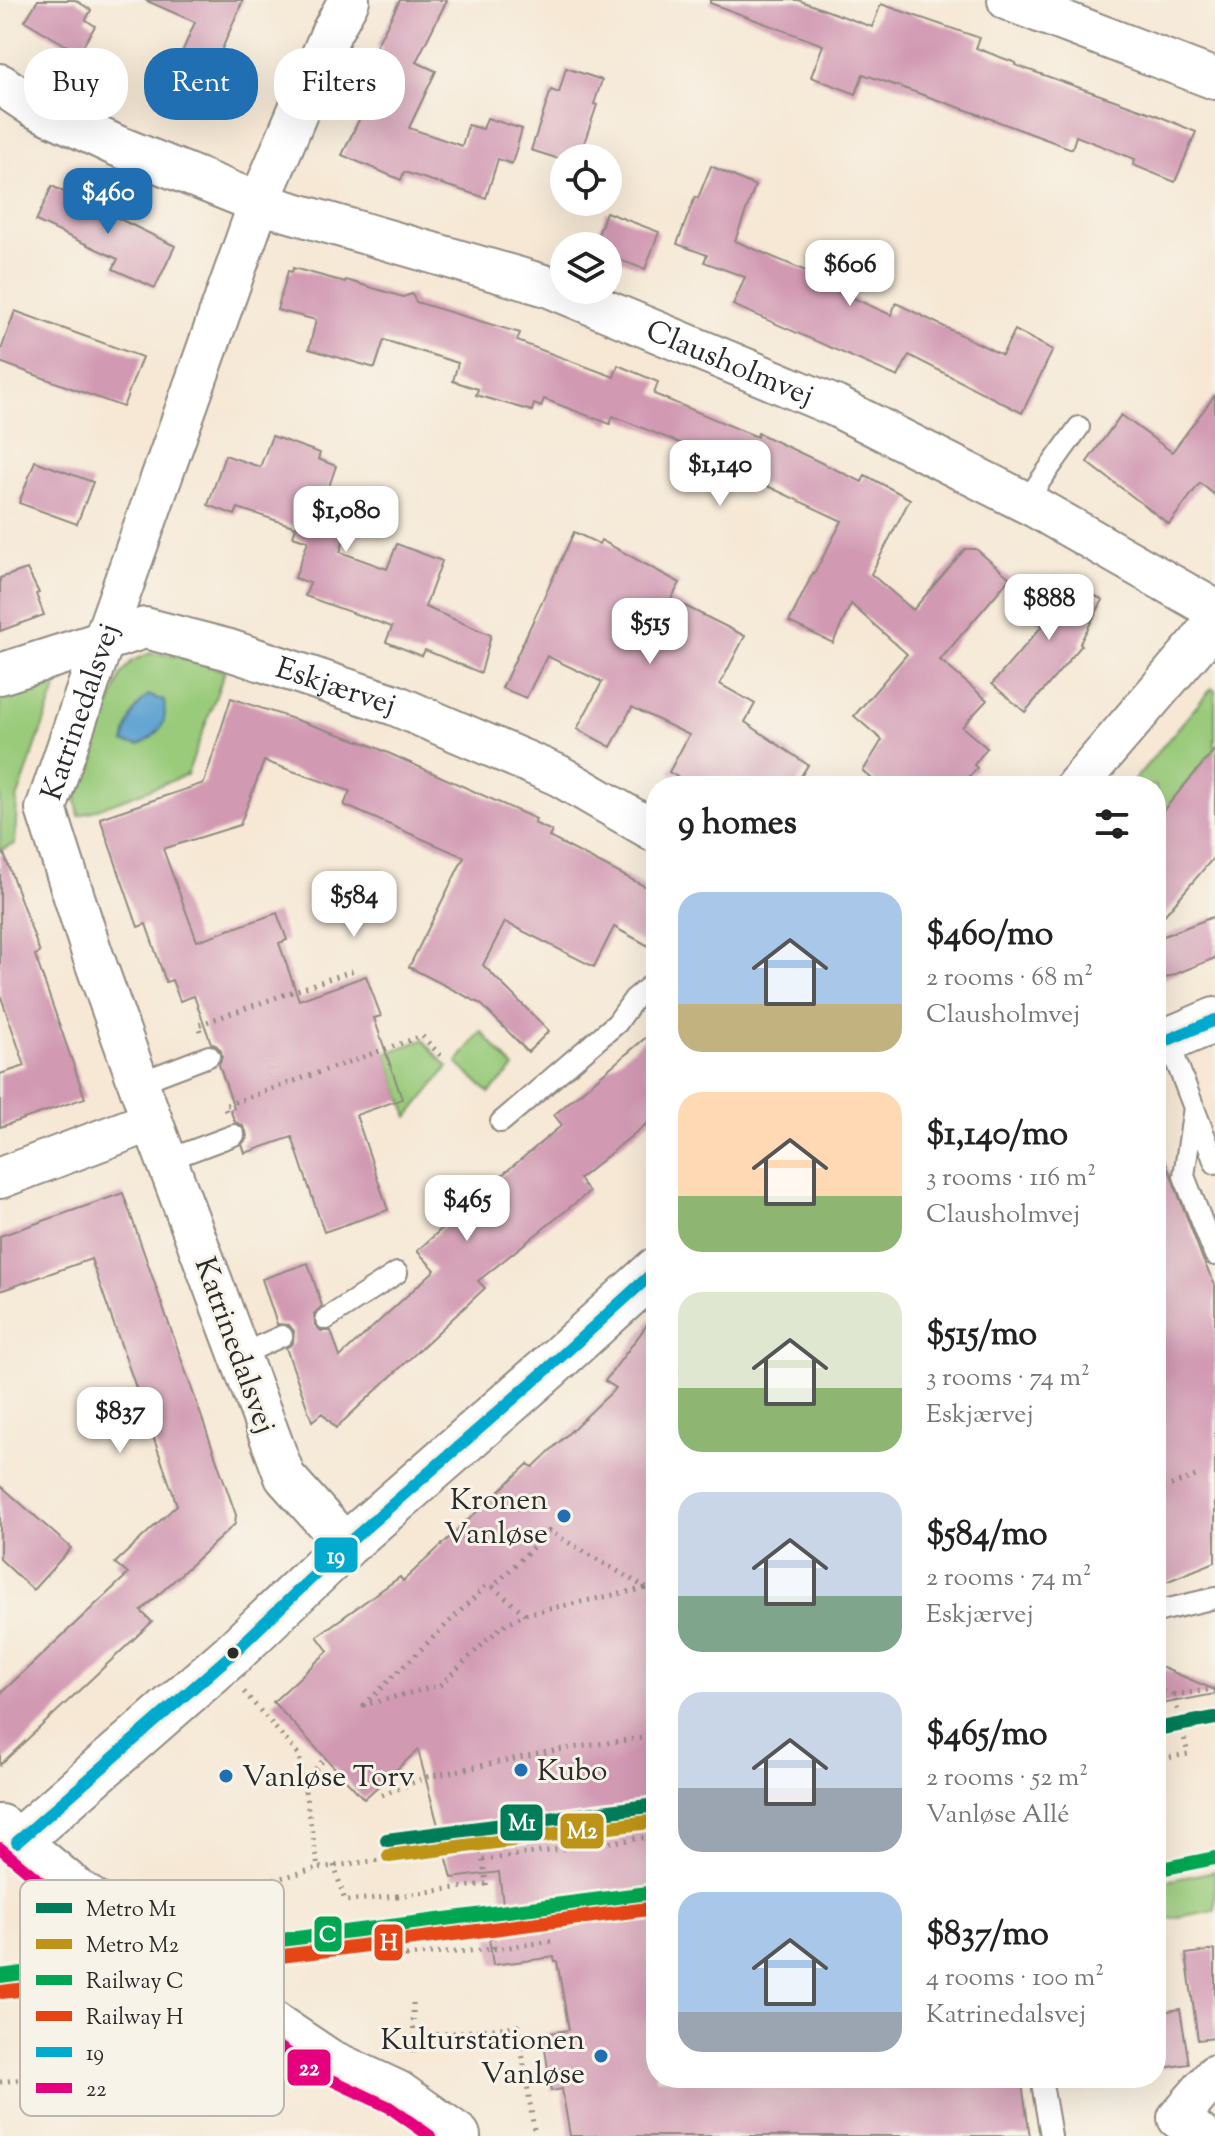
<!DOCTYPE html>
<html lang="en">
<head>
<meta charset="utf-8">
<style>
	body { margin:0; font-family:"Sorts Mill Goudy",serif; background:#f6f6f6; color:#222; height:100vh; display:flex; flex-direction:column; font-size:30px; white-space:nowrap }
	* { box-sizing:border-box; margin:0 }
	p { font-size:26px; color:#767676 }
	.icon { flex:none; width:44px; height:44px; fill:none; stroke:currentColor; stroke-width:2; stroke-linecap:round; stroke-linejoin:round }
	.map { position:relative; flex:1; overflow:hidden }
	.sheet { position:absolute; left:646px; top:776px; width:520px; height:1312px; display:flex; flex-direction:column; background:#fff; border-radius:32px; box-shadow:0 8px 32px #0002 }
	.sheet>* { flex:none }
	.banner { position:absolute; left:24px; top:48px; width:502px; height:72px; display:flex; gap:16px }
	.buttons { position:absolute; left:550px; top:144px; display:grid; gap:16px }
	.buttons a { display:grid; place-items:center; width:72px; height:72px; border-radius:50%; background:#fff; box-shadow:0 8px 32px #0002; font-size:40px }
	.price { position:absolute; translate:-50% -68px; padding:0 18px; border-radius:16px; background:#fff; color:#222; font-size:26px; line-height:52px; filter:drop-shadow(0 2px 4px #0008) }
	.price::after { content:''; position:absolute; left:50%; top:48px; width:24px; height:18px; margin-left:-12px; background:inherit; clip-path:polygon(0 0,100% 0,50% 100%) }
	.price.selected { background:#1f6fb2; color:#fff }
	ul { padding:0; list-style:none }
	li { display:flex; align-items:center; gap:24px; height:200px; padding:0 32px }
	li span { display:grid; place-items:center; flex:none; width:224px; height:160px; border-radius:24px; color:#555 }
	li>.icon { margin-inline-start:auto }
	span .icon { width:96px; height:96px; fill:#fffc; stroke-width:1 }
	li b { font-size:34px }
	h2 { display:flex; justify-content:space-between; align-items:center; height:96px; padding:0 32px; font-size:34px }
	.chip { padding:0 28px; border-radius:32px; background:#fff; box-shadow:0 8px 32px #0002; font-size:28px; line-height:72px }
	.chip.selected { background:#1f6fb2; color:#fff }
	.map>svg:first-child { display:block }
	.green { fill:#99cb7a; stroke:#627b52; stroke-width:2 }
	.water { fill:#5ba1d1; stroke:#43667e; stroke-width:2 }
	.building { fill:#d199b2 }
	.lines { fill:none; stroke-linecap:round; stroke-linejoin:round }
	.service-casing { stroke:#908a80; stroke-width:24 }
	.minor-casing { stroke:#908a80; stroke-width:44 }
	.tertiary-casing { stroke:#908a80; stroke-width:48 }
	.path { stroke:#908a80; stroke-width:5; stroke-dasharray:2 6; stroke-linecap:butt }
	.service { stroke:#fff; stroke-width:20 }
	.minor { stroke:#fff; stroke-width:40 }
	.tertiary { stroke:#fff; stroke-width:44 }
	.bus-1-casing { stroke:#f7f3e8; stroke-width:18 }
	.bus-2-casing { stroke:#f7f3e8; stroke-width:18 }
	.bus-1 { stroke:#00a9ce; stroke-width:12 }
	.bus-2 { stroke:#e5007d; stroke-width:12 }
	.rail-1-casing { stroke:#f7f3e8; stroke-width:20 }
	.rail-2-casing { stroke:#f7f3e8; stroke-width:20 }
	.rail-1 { stroke:#00a651; stroke-width:14 }
	.rail-2 { stroke:#e64415; stroke-width:14 }
	.metro-1-casing { stroke:#f7f3e8; stroke-width:20 }
	.metro-2-casing { stroke:#f7f3e8; stroke-width:20 }
	.metro-1 { stroke:#007d58; stroke-width:14 }
	.metro-2 { stroke:#be9418; stroke-width:14 }
	.poi-dot { fill:#1f6fb2; stroke:#f7f3e8; stroke-width:3 }
	.bus-dot { fill:#2b2b2b; stroke:#f7f3e8; stroke-width:3 }
	.labels { text-anchor:middle; stroke-width:6; stroke-linejoin:round; paint-order:stroke }
	.street-label { font-size:30px; fill:#2b2b2b; stroke:#f7f3e8 }
	.poi-label { font-size:30px; fill:#2b2b2b; stroke:#f7f3e8; text-anchor:end }
	.key { fill:#f7f3e8; stroke:#bab7af; stroke-width:2 }
	.key-label { font-size:22px; fill:#2b2b2b }
	.line-badge { stroke:#f7f3e8; stroke-width:3 }
	.badge-label { font-size:22px; text-anchor:middle; font-weight:bold; fill:#fff }
</style>
</head>
<body>
<div class="map">
<svg width="1215" height="2136" viewBox="0 0 1215 2136">
	<rect width="100%" height="100%" fill="#f7f3e8"/>
	<filter id="ink" filterUnits="userSpaceOnUse"><feTurbulence type="fractalNoise" baseFrequency=".0125" numOctaves="2"/><feDisplacementMap in="SourceGraphic" scale="16" xChannelSelector="R" yChannelSelector="G"/><feConvolveMatrix kernelMatrix="1 2 1 2 8 2 1 2 1" color-interpolation-filters="sRGB"/></filter>
	<filter id="wash" filterUnits="userSpaceOnUse"><feTurbulence type="fractalNoise" baseFrequency=".006" numOctaves="4" result="noise"/><feDisplacementMap in="SourceGraphic" scale="32" xChannelSelector="R" yChannelSelector="G"/><feGaussianBlur stdDeviation="1.8" result="paint"/><feColorMatrix in="noise" values="0 0 0 0 0 0 0 0 0 0 0 0 0 0 0 0 0 1.4 0 .05"/><feComposite in="paint" operator="in"/></filter>
	<g filter="url(#wash)">
		<rect width="100%" height="100%" fill="#f6e8d5"/>
		<!-- green -->
		<path class="green" d="M 150,653 L 179,656 L 225,671 L 187,775 L 79,816 L 76,800 L 121,675 L 132,661 Z
			M 63,669 L 17,799 L 15,844 L 0,850 L 0,691 Z
			M 1212,688 L 1215,691 L 1215,749 L 1156,819 L 1156,786 L 1129,786 Z
			M 481,1031 L 514,1068 L 489,1093 L 457,1063 Z
			M 423,1040 L 448,1067 L 408,1117 L 386,1053 Z
			M 1215,1871 L 1215,1910 L 1156,1921 L 1156,1883 Z"/>
		<!-- water -->
		<path class="water" d="M 148,695 L 164,701 C 168,727 160,732 140,745 L 124,743 C 128,723 133,709 148,695 Z"/>
		<g id="blocks">
			<!-- building -->
			<path class="building" d="M 38,0 L 75,0 L 91,10 L 86,20 L 95,26 L 79,53 L 25,21 Z
				M 145,0 L 243,0 L 213,70 L 232,78 L 215,115 L 173,97 L 189,61 L 180,57 L 195,22 Z
				M 400,0 L 447,0 L 416,62 L 436,71 L 409,128 L 462,146 L 468,125 L 483,129 L 487,118 L 522,129 L 512,164 L 498,159 L 486,198 L 404,172 L 401,180 L 342,155 L 382,72 L 374,69 L 382,49 L 376,46 Z
				M 710,0 L 798,0 L 872,27 L 881,4 L 980,38 L 976,48 L 1016,63 L 1015,65 L 1154,114 L 1196,132 L 1175,182 L 1133,165 L 1135,159 L 1076,136 L 1072,149 L 975,113 L 863,74 L 856,94 L 811,77 L 823,45 L 710,3 Z
				M 566,68 L 602,80 L 594,104 L 597,105 L 579,158 L 556,158 L 531,150 L 551,90 L 559,93 Z
				M 711,166 L 755,186 L 735,241 L 813,274 L 810,279 L 891,315 L 896,303 L 1002,355 L 1015,330 L 1053,350 L 1022,413 L 909,355 L 898,377 L 733,305 L 745,277 L 704,262 L 707,255 L 677,244 L 695,197 L 698,198 Z
				M 52,186 L 175,246 L 155,288 L 113,269 L 118,259 L 36,221 Z
				M 606,212 L 659,232 L 645,269 L 608,256 L 608,246 L 594,246 Z
				M 293,268 L 345,282 L 346,280 L 403,297 L 412,294 L 416,302 L 520,333 L 517,341 L 614,377 L 618,365 L 658,382 L 654,394 L 757,437 L 758,433 L 862,482 L 865,475 L 910,499 L 871,574 L 913,610 L 965,549 L 976,549 L 1010,578 L 940,660 L 987,700 L 962,727 L 987,748 L 974,765 L 977,768 L 961,786 L 880,786 L 863,771 L 882,740 L 854,716 L 907,654 L 851,604 L 833,643 L 789,622 L 813,573 L 814,574 L 842,521 L 737,472 L 735,476 L 692,457 L 695,449 L 613,416 L 610,424 L 544,399 L 541,407 L 534,404 L 532,411 L 476,395 L 478,389 L 453,381 L 458,363 L 384,340 L 375,368 L 309,349 L 316,320 L 277,310 L 288,271 L 292,272 Z
				M 15,311 L 142,357 L 123,407 L 0,362 L 0,353 Z
				M 1215,395 L 1215,495 L 1200,483 L 1169,524 L 1087,462 L 1121,415 L 1172,452 Z
				M 272,436 L 320,453 L 318,459 L 336,466 L 325,498 L 337,502 L 331,519 L 349,525 L 340,552 L 387,569 L 397,544 L 442,561 L 425,607 L 491,635 L 481,673 L 425,650 L 422,656 L 386,642 L 392,627 L 305,596 L 310,583 L 295,578 L 308,541 L 293,536 L 296,527 L 238,508 L 235,515 L 208,505 L 225,455 L 260,467 Z
				M 35,461 L 93,482 L 77,524 L 19,503 Z
				M 574,532 L 599,544 L 601,540 L 680,583 L 671,599 L 745,636 L 720,684 L 755,704 L 745,722 L 808,765 L 795,786 L 693,786 L 669,772 L 689,735 L 632,707 L 611,747 L 577,729 L 602,682 L 547,656 L 526,698 L 502,688 Z
				M 27,569 L 39,593 L 36,594 L 44,615 L 0,631 L 0,578 Z
				M 1056,575 L 1103,600 L 1080,643 L 1082,645 L 1025,712 L 992,684 L 1043,625 L 1032,617 Z
				M 231,698 L 368,744 L 536,819 L 534,823 L 552,831 L 549,837 L 656,892 L 656,950 L 614,927 L 594,967 L 505,922 L 483,965 L 549,1031 L 528,1052 L 481,1004 L 409,967 L 464,857 L 344,805 L 350,791 L 264,761 L 240,825 L 163,849 L 197,941 L 277,913 L 287,940 L 279,943 L 299,1000 L 366,976 L 381,1016 L 374,1018 L 402,1099 L 356,1115 L 388,1210 L 324,1232 L 292,1137 L 245,1153 L 242,1144 L 247,1138 L 246,1131 L 242,1125 L 235,1122 L 230,1110 L 234,1108 L 219,1065 L 222,1057 L 221,1051 L 217,1046 L 211,1043 L 194,996 L 180,1001 L 172,980 L 166,982 L 146,924 L 138,927 L 100,818 L 204,783 Z
				M 1215,749 L 1215,856 L 1156,925 L 1156,819 Z
				M 0,854 L 4,854 L 40,953 L 35,955 L 85,1098 L 0,1127 L 0,1074 L 25,1066 L 0,994 Z
				M 1215,916 L 1215,958 L 1156,982 L 1156,939 Z
				M 656,1029 L 656,1116 L 579,1179 L 589,1192 L 478,1281 L 485,1288 L 336,1428 L 322,1413 L 312,1421 L 286,1348 L 293,1343 L 294,1331 L 289,1325 L 277,1324 L 262,1279 L 308,1263 L 322,1306 L 314,1314 L 315,1325 L 321,1331 L 331,1331 L 340,1357 L 435,1270 L 417,1251 L 490,1185 L 562,1125 L 554,1115 Z
				M 1156,1141 L 1171,1175 L 1203,1260 L 1215,1285 L 1215,1562 L 1156,1586 Z
				M 123,1193 L 236,1515 L 235,1524 L 141,1611 L 152,1622 L 0,1765 L 0,1694 L 128,1574 L 115,1563 L 177,1505 L 91,1259 L 0,1291 L 0,1236 Z
				M 656,1313 L 656,2078 L 1021,2078 L 1030,2136 L 570,2136 L 562,2089 L 551,2091 L 543,2034 L 569,2030 L 557,1961 L 555,1961 L 554,1957 L 493,1965 L 489,1938 L 507,1935 L 499,1872 L 452,1878 L 418,1750 L 364,1799 L 273,1702 L 328,1651 L 317,1636 L 400,1577 L 403,1581 L 528,1464 L 533,1467 L 616,1388 L 605,1381 Z
				M 0,1485 L 71,1548 L 33,1590 L 0,1559 Z
				M 1156,1665 L 1215,1690 L 1215,1694 L 1156,1705 Z
				M 1215,1950 L 1215,2038 L 1198,2040 L 1186,1954 Z
				M 1180,2009 L 1189,2064 L 1156,2069 L 1156,2013 Z"/>
		</g>
	</g>
	<g filter="url(#ink)">
		<use href="#blocks" fill-opacity="0" stroke="#908a80" stroke-width="2"/>
		<g class="lines">
			<!-- service casing -->
			<g class="service-casing">
				<path id="service" d="M 1025,502 L 1079,427
					M 1168,1040 L 1215,1163
					M 138,1083 L 209,1056
					M 1194,1107 L 1184,1176 L 1215,1255
					M 501,1122 L 617,1023 L 634,999 L 656,981
					M 167,1160 L 234,1135
					M 326,1319 L 397,1273
					M 240,1355 L 282,1336
					M 1156,1612 L 1215,1598
					M 1041,2078 L 1051,2136"/>
			</g>
			<!-- minor casing -->
			<g class="minor-casing">
				<g id="minor">
					<path d="M 1008,0 L 1215,79"/>
					<path id="s1" d="M 0,84 L 34,107 L 115,145 L 259,203 L 547,286 L 835,406 L 1033,506 L 1215,610"/>
					<path id="s2" d="M 0,674 L 145,628 L 226,649 L 395,705 L 558,775 L 656,832"/>
					<path d="M 1076,786 L 1198,644 L 1215,620"/>
					<path d="M 0,1178 L 152,1121"/>
					<path id="s3" d="M 346,1545 L 285,1477 L 152,1121 L 92,953 L 46,809 L 103,642 L 259,203 L 331,33 L 349,0"/>
					<path d="M 1202,2136 L 1178,2118 L 1215,2075"/>
				</g>
			</g>
			<!-- tertiary casing -->
			<g class="tertiary-casing">
				<path id="tertiary" d="M 1156,1045 L 1215,1020
					M 0,1827 L 75,1890 L 145,1938 L 328,2061 L 397,2093 L 458,2136
					M 17,1842 L 232,1654 L 346,1545 L 545,1371 L 656,1270"/>
			</g>
			<!-- path -->
			<path class="path" d="M 200,1031 L 198,1025 L 357,969
				M 226,1111 L 224,1106 L 422,1036 L 444,1059
				M 1156,1491 L 1201,1474
				M 493,1587 L 486,1586 L 364,1705 L 440,1685 L 501,1627 L 525,1614 L 646,1588 L 656,1597
				M 525,1614 L 493,1587 L 549,1531 L 646,1588 L 656,1578
				M 1156,1689 L 1174,1695 L 1188,1754 L 1156,1760
				M 244,1692 L 299,1755 L 318,1868 L 481,1847 L 487,1891
				M 1174,1695 L 1215,1689
				M 305,1781 L 325,1758
				M 382,1795 L 427,1777 L 557,1750 L 656,1736
				M 483,1860 L 656,1836
				M 334,1865 L 345,1901 L 397,1896 L 398,1902
				M 397,1896 L 486,1884
				M 176,1911 L 184,1904 L 318,1868
				M 457,1935 L 549,1921
				M 493,1938 L 494,1949
				M 405,1948 L 407,1963
				M 406,1956 L 494,1949 L 554,1941
				M 413,2003 L 414,2058
				M 413,2037 L 518,2026 L 535,2136
				M 0,2082 L 233,2053 L 239,2047"/>
			<!-- service -->
			<use href="#service" class="service"/>
			<!-- minor -->
			<use href="#minor" class="minor"/>
			<!-- tertiary -->
			<use href="#tertiary" class="tertiary"/>
			<!-- bus-1 casing -->
			<g class="bus-1-casing">
				<path id="bus-1" d="M 1156,1045 L 1215,1020
					M 17,1842 L 232,1654 L 346,1545 L 545,1371 L 656,1270"/>
			</g>
			<!-- bus-2 casing -->
			<g class="bus-2-casing">
				<path id="bus-2" d="M 0,1848 L 66,1903 L 319,2074 L 389,2107 L 430,2136"/>
			</g>
			<!-- bus-1 -->
			<use href="#bus-1" class="bus-1"/>
			<!-- bus-2 -->
			<use href="#bus-2" class="bus-2"/>
			<!-- rail-1 casing -->
			<g class="rail-1-casing">
				<path id="rail-1" d="M 1156,1870 L 1215,1858
					M 0,1976 L 656,1892"/>
			</g>
			<!-- rail-2 casing -->
			<g class="rail-2-casing">
				<path id="rail-2" d="M 2,1992 L 656,1908"/>
			</g>
			<!-- rail-1 -->
			<use href="#rail-1" class="rail-1"/>
			<!-- rail-2 -->
			<use href="#rail-2" class="rail-2"/>
			<!-- metro-1 casing -->
			<g class="metro-1-casing">
				<path id="metro-1" d="M 1156,1729 L 1215,1718
					M 387,1840 L 656,1805"/>
			</g>
			<!-- metro-2 casing -->
			<g class="metro-2-casing">
				<path id="metro-2" d="M 389,1856 L 656,1821"/>
			</g>
			<!-- metro-1 -->
			<use href="#metro-1" class="metro-1"/>
			<!-- metro-2 -->
			<use href="#metro-2" class="metro-2"/>
		</g>
	</g>
	<!-- markers -->
	<g class="poi-dot">
		<circle cx="564" cy="1516" r="8"/>
		<circle cx="521" cy="1770" r="8"/>
		<circle cx="226" cy="1776" r="8"/>
		<circle cx="601" cy="2056" r="8"/>
	</g>
	<circle class="bus-dot" cx="233" cy="1653" r="7"/>
	<g class="labels">
		<!-- street labels -->
		<g class="street-label">
			<text dy="10" stroke="none"><textPath href="#s1" startOffset="784">Clausholmvej</textPath></text>
			<text dy="10" stroke="none"><textPath href="#s2" startOffset="352">Eskjærvej</textPath></text>
			<text dy="10" stroke="none"><textPath href="#s3" startOffset="904">Katrinedalsvej</textPath></text>
			<text transform="translate(236 1345) rotate(70)" y="10">Katrinedalsvej</text>
		</g>
		<!-- poi labels -->
		<g class="poi-label">
			<text x="548" y="1509">Kronen<tspan x="548" dy="34">Vanløse</tspan></text>
			<text x="537" y="1780" text-anchor="start">Kubo</text>
			<text x="242" y="1786" text-anchor="start">Vanløse Torv</text>
			<text x="585" y="2049">Kulturstationen<tspan x="585" dy="34">Vanløse</tspan></text>
		</g>
	</g>
	<!-- legend -->
	<rect x="20" y="1880" width="264" height="236" rx="12" class="key"/>
	<rect x="36" y="1903" width="36" height="10" fill="#007d58"/>
	<rect x="36" y="1939" width="36" height="10" fill="#be9418"/>
	<rect x="36" y="1975" width="36" height="10" fill="#00a651"/>
	<rect x="36" y="2011" width="36" height="10" fill="#e64415"/>
	<rect x="36" y="2047" width="36" height="10" fill="#00a9ce"/>
	<rect x="36" y="2083" width="36" height="10" fill="#e5007d"/>
	<g class="key-label">
		<text x="86" y="1916">Metro M1</text>
		<text x="86" y="1952">Metro M2</text>
		<text x="86" y="1988">Railway C</text>
		<text x="86" y="2024">Railway H</text>
		<text x="86" y="2060">19</text>
		<text x="86" y="2096">22</text>
	</g>
	<g class="line-badge">
		<rect x="313" y="1536" width="46" height="38" rx="8" fill="#00a9ce"/>
		<rect x="499" y="1803" width="45" height="39" rx="8" fill="#007d58"/>
		<rect x="559" y="1812" width="46" height="38" rx="8" fill="#be9418"/>
		<rect x="313" y="1915" width="30" height="38" rx="8" fill="#00a651"/>
		<rect x="373" y="1923" width="31" height="39" rx="8" fill="#e64415"/>
		<rect x="286" y="2048" width="46" height="39" rx="8" fill="#e5007d"/>
	</g>
	<g class="badge-label">
		<text x="336" y="1563">19</text>
		<text x="522" y="1830">M1</text>
		<text x="582" y="1838">M2</text>
		<text x="328" y="1942">C</text>
		<text x="389" y="1950">H</text>
		<text x="309" y="2075">22</text>
	</g>
</svg>
<div class="buttons">
<a><svg class="icon" aria-label="locate" viewBox="0 0 24 24"><circle cx="12" cy="12" r="6"/><path d="M12 2v4M12 18v4M2 12h4M18 12h4"/></svg></a>
<a><svg class="icon" aria-label="layers" viewBox="0 0 24 24"><path d="M12 4l9 5-9 5-9-5zM3 14l9 5 9-5"/></svg></a>
</div>
<b class="price selected" style="left:108px;top:236px">$460</b>
<b class="price" style="left:850px;top:308px">$606</b>
<b class="price" style="left:720px;top:508px">$1,140</b>
<b class="price" style="left:346px;top:554px">$1,080</b>
<b class="price" style="left:1049px;top:642px">$888</b>
<b class="price" style="left:650px;top:666px">$515</b>
<b class="price" style="left:354px;top:939px">$584</b>
<b class="price" style="left:467px;top:1243px">$465</b>
<b class="price" style="left:120px;top:1455px">$837</b>
<div class="banner">
<a class="chip">Buy</a>
<a class="chip selected">Rent</a>
<a class="chip">Filters</a>
</div>
<section class="sheet">
<h2>9 homes<svg class="icon" aria-label="filters" viewBox="0 0 24 24"><path d="M4 7h16M4 17h16"/><circle cx="9" cy="7" r="2"/><circle cx="15" cy="17" r="2"/></svg></h2>
<ul>
<li><span style="background:linear-gradient(#a9c7e8 70%,#c2b280 0)"><svg class="icon" aria-label="home" viewBox="0 0 24 24"><path d="M3 11l9-7 9 7M6 9v11h12V9"/></svg></span><div><b>$460/mo</b><p>2 rooms · 68 m²</p><p>Clausholmvej</p></div></li>
<li><span style="background:linear-gradient(#ffd9b3 65%,#8fb573 0)"><svg class="icon" aria-label="home" viewBox="0 0 24 24"><path d="M3 11l9-7 9 7M6 9v11h12V9"/></svg></span><div><b>$1,140/mo</b><p>3 rooms · 116 m²</p><p>Clausholmvej</p></div></li>
<li><span style="background:linear-gradient(#dfe7d0 60%,#8fb573 0)"><svg class="icon" aria-label="home" viewBox="0 0 24 24"><path d="M3 11l9-7 9 7M6 9v11h12V9"/></svg></span><div><b>$515/mo</b><p>3 rooms · 74 m²</p><p>Eskjærvej</p></div></li>
<li><span style="background:linear-gradient(#c9d6e8 65%,#7fa58c 0)"><svg class="icon" aria-label="home" viewBox="0 0 24 24"><path d="M3 11l9-7 9 7M6 9v11h12V9"/></svg></span><div><b>$584/mo</b><p>2 rooms · 74 m²</p><p>Eskjærvej</p></div></li>
<li><span style="background:linear-gradient(#c9d6e8 60%,#9aa5b1 0)"><svg class="icon" aria-label="home" viewBox="0 0 24 24"><path d="M3 11l9-7 9 7M6 9v11h12V9"/></svg></span><div><b>$465/mo</b><p>2 rooms · 52 m²</p><p>Vanløse Allé</p></div></li>
<li><span style="background:linear-gradient(#a9c7e8 75%,#9aa5b1 0)"><svg class="icon" aria-label="home" viewBox="0 0 24 24"><path d="M3 11l9-7 9 7M6 9v11h12V9"/></svg></span><div><b>$837/mo</b><p>4 rooms · 100 m²</p><p>Katrinedalsvej</p></div></li>
</ul>
</section>
</div>
</body>
</html>
